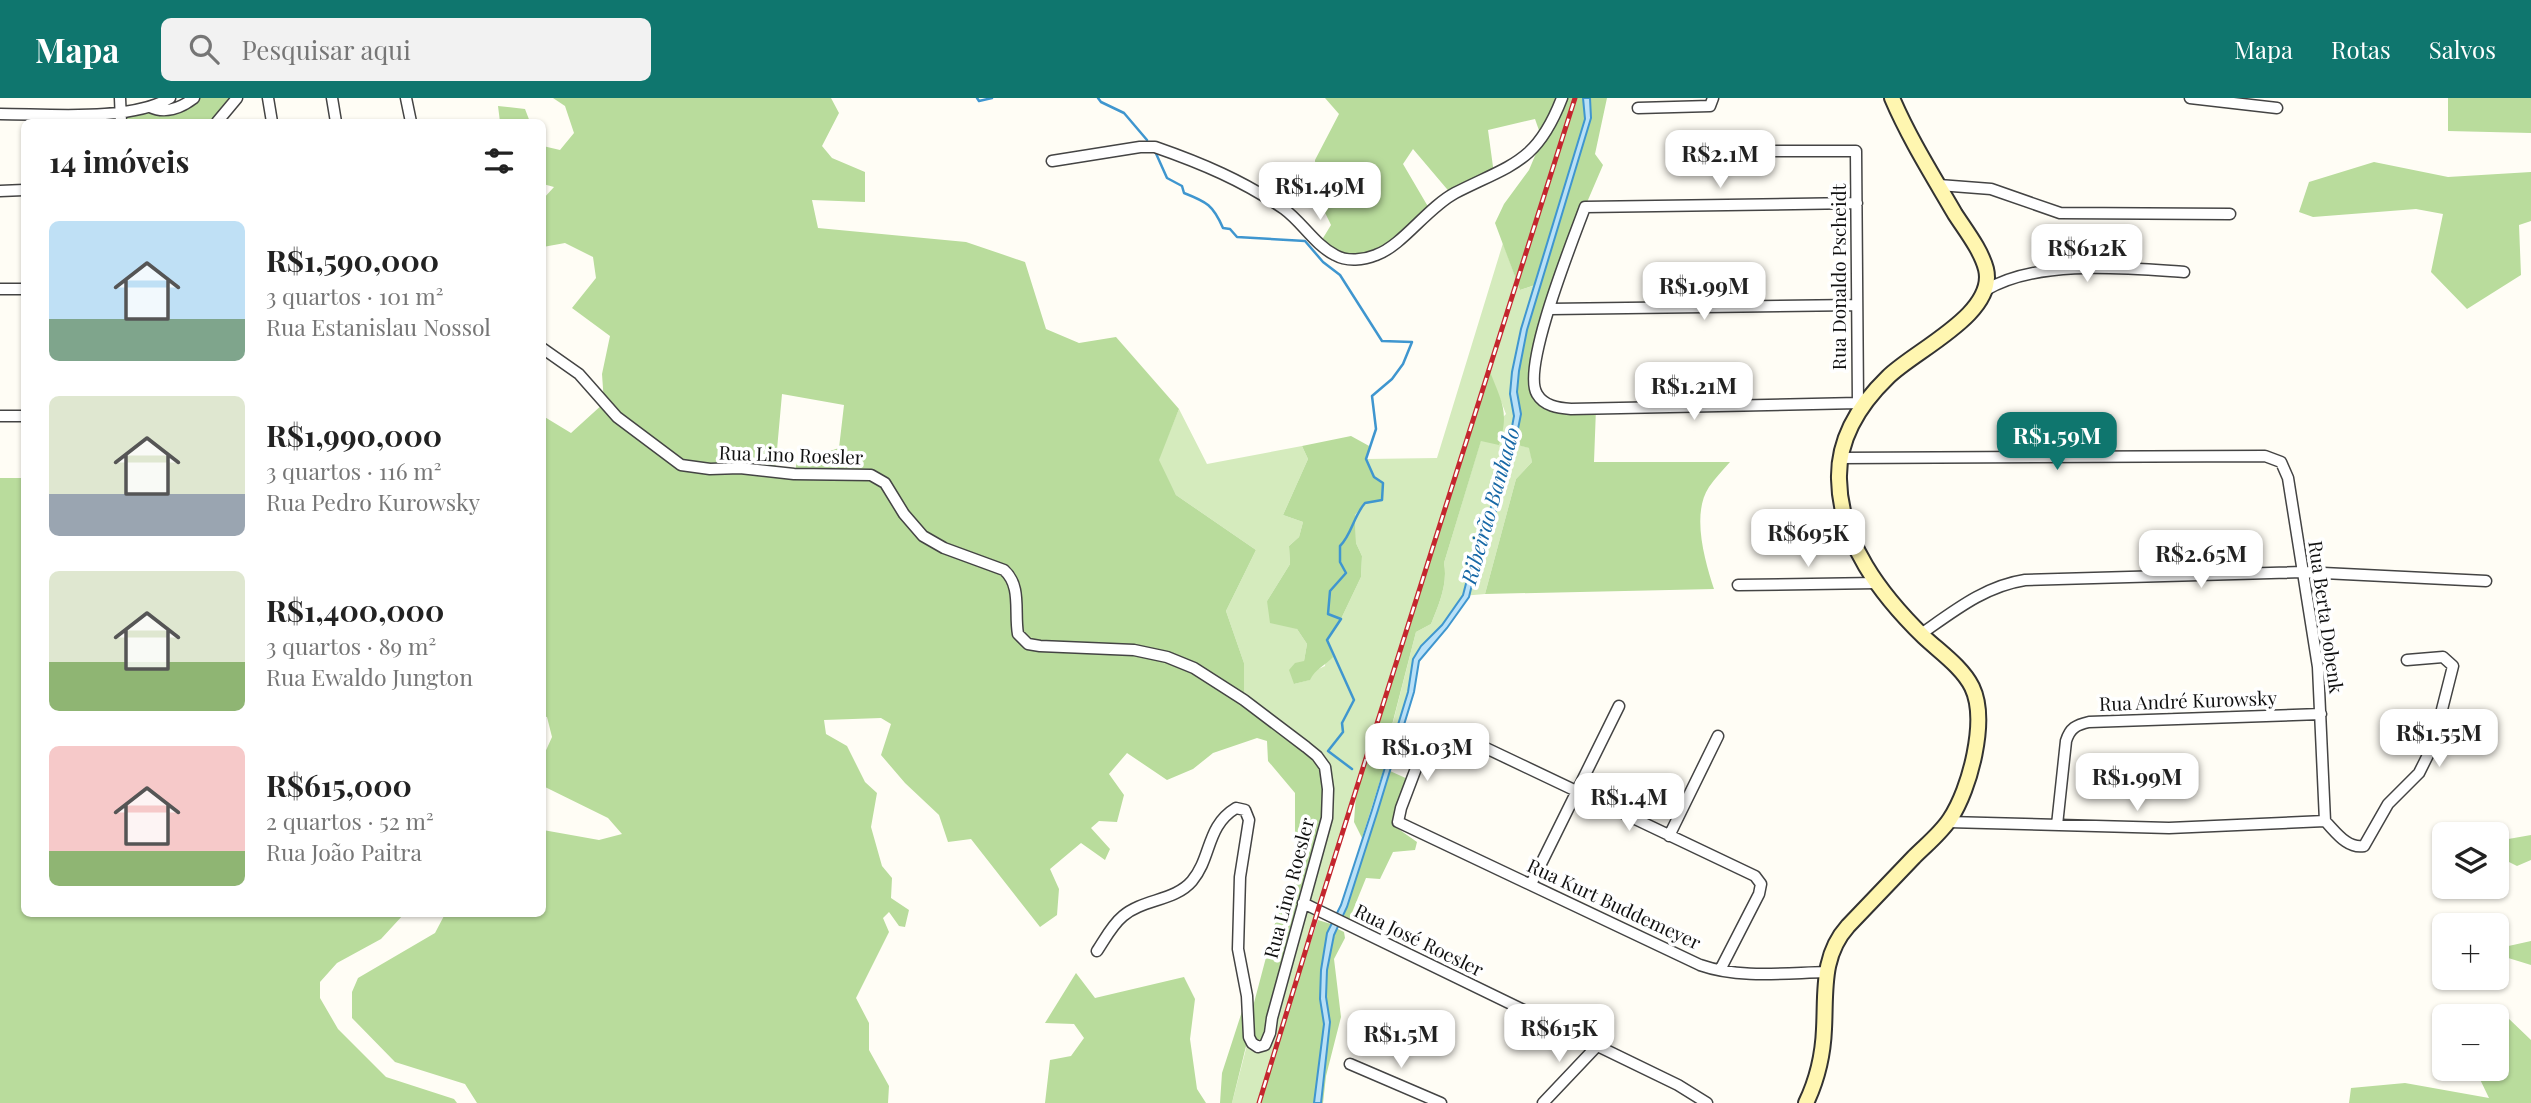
<!DOCTYPE html>
<html lang="pt">
<head>
<meta charset="utf-8">
<style>
	body { margin:0; font-family:"Playfair Display",serif; background:#f2f2f2; color:#222; height:100vh; display:flex; flex-direction:column; font-size:26px; white-space:nowrap }
	* { box-sizing:border-box; margin:0 }
	p { font-size:23px; color:#767676 }
	.icon { flex:none; width:38px; height:38px; fill:none; stroke:currentColor; stroke-width:2; stroke-linecap:round; stroke-linejoin:round }
	.map { position:relative; flex:1; overflow:hidden }
	.details { position:absolute; left:21px; top:21px; width:525px; height:798px; display:flex; flex-direction:column; background:#fff; border-radius:10px; box-shadow:0 2px 5px #0004 }
	.details>* { flex:none }
	.tools { position:absolute; left:2432px; top:724px; display:grid; gap:14px }
	.tools a { display:grid; place-items:center; width:77px; height:77px; border-radius:10px; background:#fff; box-shadow:0 2px 5px #0004; font-size:35px }
	.price { position:absolute; translate:-50% -60px; padding:0 16px; border-radius:14px; background:#fff; color:#222; font-size:23px; line-height:46px; filter:drop-shadow(0 2px 4px #0008) }
	.price::after { content:''; position:absolute; left:50%; top:42px; width:21px; height:16px; margin-left:-10px; background:inherit; clip-path:polygon(0 0,100% 0,50% 100%) }
	.price.selected { background:#0f766e; color:#fff }
	ul { padding:0; list-style:none }
	li { display:flex; align-items:center; gap:21px; height:175px; padding:0 28px }
	li span { display:grid; place-items:center; flex:none; width:196px; height:140px; border-radius:10px; color:#555 }
	li>.icon { margin-inline-start:auto }
	span .icon { width:84px; height:84px; fill:#fffc; stroke-width:1 }
	li b { font-size:30px }
	h2 { display:flex; justify-content:space-between; align-items:center; height:84px; padding:0 28px; font-size:30px }
	header { display:flex; align-items:center; gap:42px; box-sizing:border-box; height:98px; padding:0 35px; background:#0f766e; color:#fff }
	header strong { font-size:33px }
	nav { display:flex; gap:38px; margin-inline-start:auto; font-size:24px }
	.search { width:490px; height:63px; background:#f2f2f2; display:flex; align-items:center; gap:18px; box-sizing:border-box; padding:0 24px; border-radius:10px; color:#767676; font-size:26px }
	.map>svg:first-child { display:block }
	.green { fill:#d5ebbd }
	.forest { fill:#b9dc9c; fill-rule:evenodd }
	.water { fill:#b9e0f7; stroke:#3f96cf; stroke-width:2 }
	.lines { fill:none; stroke-linecap:round; stroke-linejoin:round }
	.stream { stroke:#3f96cf; stroke-width:2.5 }
	.street-casing { stroke:#444; stroke-width:13 }
	.secondary-casing { stroke:#333; stroke-width:18 }
	.street { stroke:#fff; stroke-width:10 }
	.secondary { stroke:#fff6b0; stroke-width:14 }
	.rail-casing { stroke:#c4262e; stroke-width:5 }
	.rail { stroke:#fff; stroke-width:2.5; stroke-dasharray:8; stroke-linecap:butt }
	.labels { text-anchor:middle; stroke-width:7; stroke-linejoin:round; paint-order:stroke }
	.street-label { font-size:19px; fill:#111; stroke:#fff }
	.water-label { font-size:21px; font-style:italic; fill:#1768a6; stroke:#fff }
</style>
</head>
<body>
<header>
<strong>Mapa</strong>
<div class="search"><svg class="icon" aria-label="search" viewBox="0 0 24 24"><circle cx="10" cy="10" r="6"/><path d="M15 15l6 6"/></svg>Pesquisar aqui</div>
<nav><a>Mapa</a><a>Rotas</a><a>Salvos</a></nav>
</header>
<div class="map">
<svg width="2531" height="1005" viewBox="0 0 2531 1005">
	<rect width="100%" height="100%" fill="#fffdf5"/>
	<!-- green -->
	<path class="green" d="M 1503,145 L 1520,192 L 1539,186 L 1511,345 L 1530,350 L 1532,364 L 1516,381 L 1485,496 L 1462,498 L 1442,527 L 1421,548 L 1413,561 L 1408,594 L 1396,632 L 1392,628 L 1416,534 L 1431,526 C 1439,506 1448,486 1444,465 L 1481,342 L 1506,316 L 1489,273 L 1357,681 L 1259,1005 L 1232,1005 L 1249,939 L 1323,739 L 1244,602 L 1244,565 L 1226,513 L 1256,452 L 1176,397 L 1158,362 L 1179,311 L 1207,366 L 1302,348 L 1308,361 L 1283,417 L 1303,424 L 1299,439 L 1289,448 L 1290,466 L 1267,503 L 1297,531 L 1307,546 L 1304,563 L 1294,586 L 1309,582 L 1314,573 L 1325,568 L 1327,542 L 1341,521 L 1361,479 L 1362,458 L 1356,445 L 1355,417 L 1365,405 L 1374,379 L 1366,361 L 1437,360 Z"/>
	<!-- forest -->
	<path class="forest" d="M 199,0 L 237,0 L 217,24 L 121,24 L 121,15 L 141,11 L 163,15 Z
		M 553,0 L 831,0 L 839,15 L 822,48 L 832,60 L 865,74 L 865,104 L 812,102 L 818,130 L 966,144 L 1025,164 L 1046,231 L 1079,245 L 1116,239 L 1179,311 L 1159,362 L 1176,397 L 1256,452 L 1226,513 L 1244,565 L 1244,602 L 1325,669 L 1328,706 L 1265,947 L 1248,940 L 1232,1005 L 1220,1005 L 1222,975 L 1247,898 L 1250,920 L 1278,814 L 1295,784 L 1298,764 L 1295,735 L 1295,695 L 1268,663 L 1267,643 L 1257,640 L 1213,655 L 1193,671 L 1167,682 L 1127,655 L 1109,676 L 1124,697 L 1117,724 L 1099,723 L 1091,730 L 1110,751 L 1105,762 L 1081,745 L 1050,771 L 1059,791 L 1057,817 L 1040,829 L 971,741 L 948,744 L 939,717 L 905,685 L 881,657 L 891,626 L 881,620 L 824,622 L 826,636 L 847,648 L 865,684 L 877,695 L 871,729 L 882,768 L 892,780 L 891,800 L 909,812 L 905,829 L 899,828 L 889,814 L 883,820 L 889,834 L 856,900 L 869,925 L 869,952 L 889,988 L 888,1005 L 477,1005 L 465,986 L 395,964 L 352,920 L 352,894 L 358,880 L 435,835 L 445,816 L 542,816 L 543,732 L 599,742 L 622,736 L 608,720 L 543,688 L 543,659 L 552,639 L 547,619 L 542,618 L 543,318 L 571,335 L 604,305 L 602,276 L 610,238 L 572,210 L 596,180 L 593,159 L 565,145 L 543,149 L 543,101 L 554,89 L 543,86 L 543,48 L 560,52 L 574,35 L 565,8 ZM 782,296 L 844,307 L 839,350 L 797,364 L 794,376 L 775,374 Z
		M 1325,0 L 1607,0 L 1595,56 L 1603,67 L 1585,109 L 1534,268 L 1543,303 L 1596,310 L 1594,364 L 1730,364 C 1723,372 1715,380 1709,389 C 1691,416 1705,463 1714,491 L 1485,496 L 1516,381 L 1532,364 L 1529,350 L 1510,345 L 1517,318 L 1515,274 L 1538,186 L 1520,192 L 1495,125 L 1504,106 L 1529,72 L 1542,41 L 1535,21 L 1488,32 L 1494,76 L 1452,97 L 1413,51 L 1403,66 L 1430,112 L 1389,150 L 1349,161 L 1320,145 L 1331,127 L 1316,96 L 1315,62 L 1339,16 Z
		M 2448,0 L 2531,0 L 2531,35 L 2448,33 Z
		M 498,8 L 525,11 L 530,24 L 500,24 Z
		M 2374,64 L 2448,79 L 2531,74 L 2531,123 L 2519,127 L 2521,177 L 2467,211 L 2431,174 L 2443,116 L 2416,111 L 2313,119 L 2299,114 L 2309,84 Z
		M 1489,271 C 1501,303 1510,313 1499,347 L 1481,343 L 1444,465 C 1448,486 1439,506 1431,526 L 1416,534 L 1392,627 L 1396,632 L 1362,740 L 1354,724 L 1357,681 Z
		M 1351,338 L 1371,349 L 1366,361 L 1374,379 L 1383,385 L 1382,402 L 1365,405 L 1355,417 L 1356,445 L 1362,458 L 1361,479 L 1341,521 L 1327,542 L 1333,559 C 1325,568 1315,571 1310,582 L 1294,586 L 1289,572 L 1295,565 L 1304,563 L 1307,546 L 1297,531 L 1270,525 L 1267,503 L 1290,466 L 1289,448 L 1299,439 L 1303,424 L 1283,417 L 1308,361 L 1302,348 Z
		M 0,380 L 24,380 L 24,816 L 404,816 L 381,841 L 337,865 L 320,884 L 320,900 L 338,931 L 386,979 L 454,1001 L 457,1005 L 0,1005 Z
		M 1390,673 L 1410,682 L 1394,723 L 1397,730 L 1417,744 L 1415,752 L 1393,754 L 1380,781 L 1366,780 L 1349,822 L 1343,821 Z
		M 2531,737 L 2531,762 L 2517,768 L 2497,758 L 2497,743 Z
		M 1318,822 L 1331,826 L 1321,872 L 1320,901 L 1324,926 L 1314,1005 L 1259,1005 L 1280,936 Z
		M 1336,830 L 1344,834 L 1345,840 L 1334,861 L 1341,919 L 1326,978 L 1323,1005 L 1321,1005 L 1330,924 L 1326,899 L 1327,872 Z
		M 2531,843 L 2531,867 L 2505,859 L 2504,849 Z
		M 1076,875 L 1095,900 L 1184,879 L 1195,901 L 1190,941 L 1197,991 L 1206,1005 L 1045,1005 L 1050,962 L 1071,958 L 1084,940 L 1074,926 L 1045,925 Z
		M 2507,919 L 2531,942 L 2531,1005 L 2349,1005 L 2351,990 L 2405,985 L 2489,1000 L 2475,971 L 2497,971 L 2497,925 Z"/>
	<!-- water -->
	<path class="water" d="M 1583,0 L 1590,0 L 1591,20 L 1527,232 L 1519,273 L 1517,294 L 1521,316 L 1513,356 L 1487,443 L 1476,462 L 1475,474 L 1469,499 L 1447,530 L 1419,563 L 1414,594 L 1378,712 L 1347,809 L 1334,837 L 1327,872 L 1326,899 L 1330,924 L 1321,1005 L 1314,1005 L 1324,926 L 1320,901 L 1321,872 L 1327,835 L 1341,807 L 1372,712 L 1408,594 L 1413,561 L 1421,548 L 1442,527 L 1463,497 L 1469,474 L 1469,461 L 1481,442 L 1507,356 L 1514,318 L 1510,296 L 1512,274 L 1521,231 L 1585,21 Z"/>
	<g class="lines">
		<!-- stream -->
		<path class="stream" d="M 977,0 L 979,3 L 992,0
			M 1098,0 L 1101,4 L 1124,15 L 1147,42
			M 1154,51 L 1167,80 L 1182,88 L 1184,95 C 1207,104 1213,107 1223,130 L 1230,131 L 1237,139 L 1305,143 L 1323,164 L 1340,177 L 1382,243 L 1412,244 L 1403,266 L 1392,281 L 1372,298 L 1376,331 L 1366,361 L 1374,379 L 1383,385 L 1382,402 L 1365,405 C 1353,419 1352,436 1340,448 L 1340,464 L 1346,475 L 1330,493 L 1328,516 L 1341,521 L 1327,542 L 1354,602 L 1342,625 L 1343,634 L 1328,653 L 1352,671"/>
		<!-- street casing -->
		<g class="street-casing">
			<path id="street" d="M 120,0 L 121,24
				M 268,0 L 272,24
				M 332,0 L 336,24
				M 406,0 L 411,24
				M 2190,0 L 2277,10
				M 150,9 C 165,16 181,10 194,0
				M 1638,10 L 1710,8 L 1713,0
				M 0,16 C 48,16 129,24 170,0
				M 217,24 L 237,0
				M 1775,53 L 1856,53 L 1858,305
				M 1052,63 L 1140,49 L 1155,49 C 1201,65 1244,83 1284,111 C 1302,124 1315,147 1335,157 C 1347,164 1364,162 1376,157 C 1402,148 1427,110 1455,95 C 1512,66 1537,65 1562,0
				M 1939,87 L 1991,91 L 2060,115 L 2230,116
				M 0,93 L 24,92
				M 1857,105 L 1585,109 C 1573,142 1521,270 1537,296 C 1544,308 1558,310 1571,311 L 1858,305 L 1863,308
				M 0,191 L 24,191
				M 1986,192 C 2038,161 2125,170 2184,174
				M 1550,211 L 1857,207
				M 542,250 L 579,276 L 617,319 L 681,367 L 710,371 L 740,370 L 794,376 L 871,377 L 885,385 L 904,416 L 923,438 L 944,450 L 1004,472 C 1022,488 1014,514 1018,536 L 1028,546 L 1040,548 L 1134,552 L 1167,559 L 1194,570 L 1244,602 L 1306,649 L 1317,658 L 1325,669 L 1328,691 L 1327,720 L 1272,920 L 1270,935 L 1265,947 L 1258,949 L 1252,945 L 1249,939 L 1247,898 L 1238,851 L 1240,779 L 1249,722 L 1245,712 L 1236,710 C 1206,728 1212,759 1192,783 C 1175,803 1143,801 1123,818 C 1112,827 1105,841 1097,853
				M 0,318 L 24,318
				M 1840,360 L 2265,358 L 2281,364 L 2288,380 L 2318,569 L 2325,723
				M 1738,487 L 1877,485
				M 1921,536 C 1954,513 1985,488 2025,482 L 2303,474 L 2486,483
				M 2325,723 C 2336,734 2347,751 2364,748 L 2388,706 L 2419,675 L 2433,647 L 2453,568 L 2443,559 L 2407,562
				M 1948,724 L 2169,730 L 2325,723
				M 2057,727 L 2066,643 C 2070,630 2076,627 2089,624 L 2321,616
				M 1669,738 L 1718,638
				M 1531,786 L 1619,608
				M 1303,805 L 1678,987 L 1707,1005
				M 1720,872 L 1759,796 L 1761,786 L 1755,778 L 1448,632 L 1435,632 L 1429,636 L 1401,710 L 1398,724 L 1700,867 C 1740,881 1785,875 1826,874
				M 1350,966 L 1441,1005
				M 1543,1005 L 1597,948"/>
		</g>
		<!-- secondary casing -->
		<g class="secondary-casing">
			<path id="secondary" d="M 1806,1005 C 1817,982 1823,957 1824,931 C 1826,894 1821,858 1848,828 C 1870,805 1892,782 1914,759 C 1926,747 1941,735 1950,721 C 1970,691 1988,622 1972,589 C 1962,569 1940,554 1924,539 C 1881,497 1840,444 1839,381 C 1838,341 1860,306 1888,279 C 1915,252 1997,216 1986,171 C 1981,152 1966,133 1955,116 C 1933,78 1909,40 1892,0"/>
		</g>
		<!-- street -->
		<use href="#street" class="street"/>
		<!-- secondary -->
		<use href="#secondary" class="secondary"/>
		<!-- rail casing -->
		<g class="rail-casing">
			<path id="rail" d="M 1259,1005 L 1318,812 L 1575,0"/>
		</g>
		<!-- rail -->
		<use href="#rail" class="rail"/>
	</g>
	<g class="labels">
		<!-- street labels -->
		<g class="street-label">
			<text transform="translate(1839 179) rotate(-90)" y="7">Rua Donaldo Pscheidt</text>
			<text transform="translate(791 357) rotate(2)" y="7">Rua Lino Roesler</text>
			<text transform="translate(2326 519) rotate(82)" y="7">Rua Berta Dobenk</text>
			<text transform="translate(2188 603) rotate(-2)" y="7">Rua André Kurowsky</text>
			<text transform="translate(1289 790) rotate(-75)" y="7">Rua Lino Roesler</text>
			<text transform="translate(1614 806) rotate(25)" y="7">Rua Kurt Buddemeyer</text>
			<text transform="translate(1419 842) rotate(26)" y="7">Rua José Roesler</text>
		</g>
		<!-- water labels -->
		<g class="water-label">
			<text transform="translate(1491 408) rotate(-74)" y="7">Ribeirão Banhado</text>
		</g>
	</g>
</svg>
<div class="tools">
<a><svg class="icon" aria-label="layers" viewBox="0 0 24 24"><path d="M12 4l9 5-9 5-9-5zM3 14l9 5 9-5"/></svg></a>
<a>+</a>
<a>−</a>
</div>
<b class="price" style="left:1720px;top:92px">R$2.1M</b>
<b class="price" style="left:1320px;top:124px">R$1.49M</b>
<b class="price" style="left:2087px;top:186px">R$612K</b>
<b class="price" style="left:1704px;top:224px">R$1.99M</b>
<b class="price" style="left:1694px;top:324px">R$1.21M</b>
<b class="price selected" style="left:2057px;top:374px">R$1.59M</b>
<b class="price" style="left:1808px;top:471px">R$695K</b>
<b class="price" style="left:2201px;top:492px">R$2.65M</b>
<b class="price" style="left:2439px;top:671px">R$1.55M</b>
<b class="price" style="left:1427px;top:685px">R$1.03M</b>
<b class="price" style="left:2137px;top:715px">R$1.99M</b>
<b class="price" style="left:1629px;top:735px">R$1.4M</b>
<b class="price" style="left:1559px;top:966px">R$615K</b>
<b class="price" style="left:1401px;top:972px">R$1.5M</b>
<section class="details">
<h2>14 imóveis<svg class="icon" aria-label="filters" viewBox="0 0 24 24"><path d="M4 7h16M4 17h16"/><circle cx="9" cy="7" r="2"/><circle cx="15" cy="17" r="2"/></svg></h2>
<ul>
<li><span style="background:linear-gradient(#bfe0f5 70%,#7fa58c 0)"><svg class="icon" aria-label="home" viewBox="0 0 24 24"><path d="M3 11l9-7 9 7M6 9v11h12V9"/></svg></span><div><b>R$1,590,000</b><p>3 quartos · 101 m²</p><p>Rua Estanislau Nossol</p></div></li>
<li><span style="background:linear-gradient(#dfe7d0 70%,#9aa5b1 0)"><svg class="icon" aria-label="home" viewBox="0 0 24 24"><path d="M3 11l9-7 9 7M6 9v11h12V9"/></svg></span><div><b>R$1,990,000</b><p>3 quartos · 116 m²</p><p>Rua Pedro Kurowsky</p></div></li>
<li><span style="background:linear-gradient(#dfe7d0 65%,#8fb573 0)"><svg class="icon" aria-label="home" viewBox="0 0 24 24"><path d="M3 11l9-7 9 7M6 9v11h12V9"/></svg></span><div><b>R$1,400,000</b><p>3 quartos · 89 m²</p><p>Rua Ewaldo Jungton</p></div></li>
<li><span style="background:linear-gradient(#f6c9c9 75%,#8fb573 0)"><svg class="icon" aria-label="home" viewBox="0 0 24 24"><path d="M3 11l9-7 9 7M6 9v11h12V9"/></svg></span><div><b>R$615,000</b><p>2 quartos · 52 m²</p><p>Rua João Paitra</p></div></li>
</ul>
</section>
</div>
</body>
</html>
